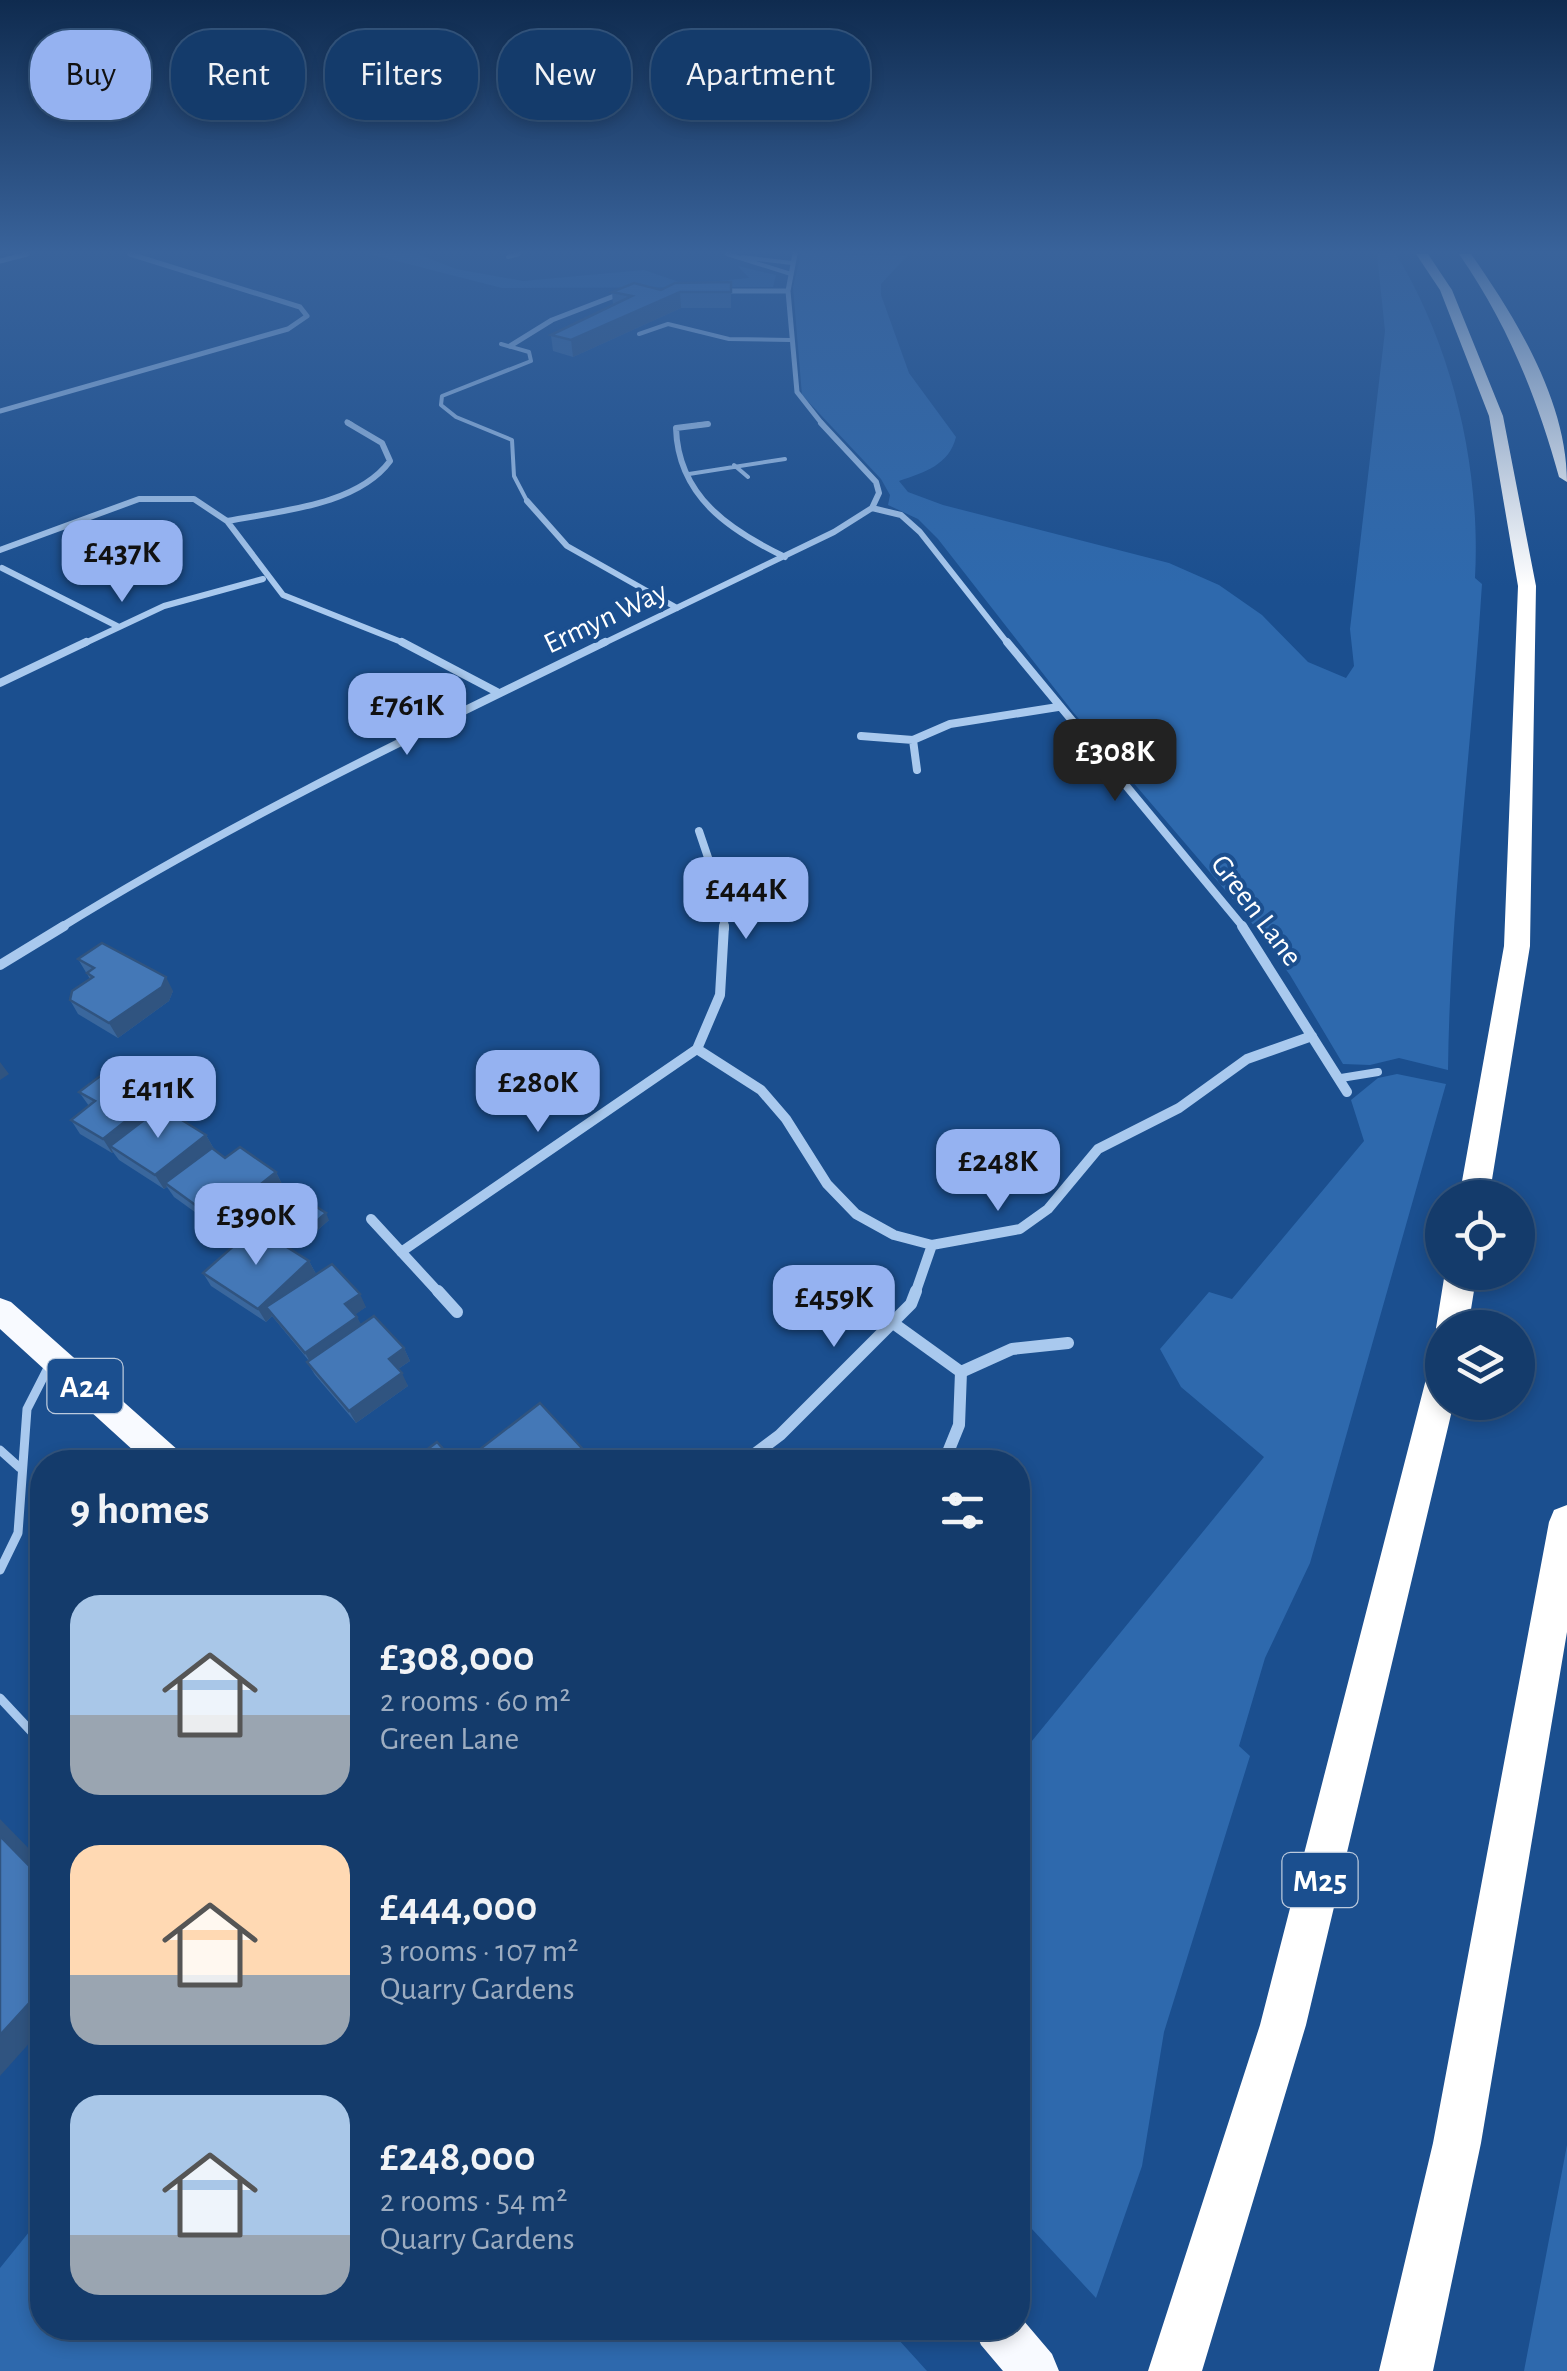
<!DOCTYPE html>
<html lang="en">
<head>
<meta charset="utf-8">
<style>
	body { margin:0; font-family:"Alegreya Sans",sans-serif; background:#1d4271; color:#f1f3f6; height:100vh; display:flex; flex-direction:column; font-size:38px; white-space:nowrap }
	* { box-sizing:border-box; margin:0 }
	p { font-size:32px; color:#9dadc1 }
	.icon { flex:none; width:55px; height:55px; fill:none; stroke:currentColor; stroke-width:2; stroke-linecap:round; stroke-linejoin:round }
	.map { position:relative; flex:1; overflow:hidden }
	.panel { position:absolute; left:30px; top:1450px; width:1000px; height:890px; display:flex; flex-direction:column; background:#143b6b; border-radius:40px; box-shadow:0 5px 15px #0003,0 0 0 2px #33557e }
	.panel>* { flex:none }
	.banner { position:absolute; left:30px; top:30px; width:1000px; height:90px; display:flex; gap:20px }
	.controls { position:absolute; left:1425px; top:1180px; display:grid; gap:20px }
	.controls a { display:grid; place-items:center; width:110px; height:110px; border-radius:50%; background:#143b6b; box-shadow:0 5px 15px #0003,0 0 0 2px #33557e; font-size:50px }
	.price { position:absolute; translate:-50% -85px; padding:0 22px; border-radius:20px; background:#95b2f1; color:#111; font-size:32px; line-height:65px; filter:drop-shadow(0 2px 5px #0008) }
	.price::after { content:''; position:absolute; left:50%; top:60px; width:30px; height:22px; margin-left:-15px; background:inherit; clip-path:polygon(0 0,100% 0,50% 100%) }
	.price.on { background:#222; color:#fff }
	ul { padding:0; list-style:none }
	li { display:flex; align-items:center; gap:30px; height:250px; padding:0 40px }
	li span { display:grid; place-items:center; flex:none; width:280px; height:200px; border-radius:30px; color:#555 }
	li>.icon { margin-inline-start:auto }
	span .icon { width:120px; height:120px; fill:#fffc; stroke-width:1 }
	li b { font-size:42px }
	h2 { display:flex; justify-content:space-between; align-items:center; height:120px; padding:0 40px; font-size:42px }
	.tag { padding:0 35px; border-radius:40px; background:#143b6b; box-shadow:0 5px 15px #0003,0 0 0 2px #33557e; font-size:35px; line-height:90px }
	.tag.on { background:#95b2f1; color:#111 }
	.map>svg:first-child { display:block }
	.green { fill:#2e69ad }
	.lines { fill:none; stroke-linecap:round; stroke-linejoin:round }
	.service-far2 { stroke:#a9c9ee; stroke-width:4 }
	.service-far1 { stroke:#a9c9ee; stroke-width:8 }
	.service { stroke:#a9c9ee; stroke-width:9 }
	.minor-far4 { stroke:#a9c9ee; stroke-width:5 }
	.minor-far3 { stroke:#a9c9ee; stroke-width:6 }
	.minor-far2 { stroke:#a9c9ee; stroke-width:8 }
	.minor-far1 { stroke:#a9c9ee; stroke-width:10 }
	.minor { stroke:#a9c9ee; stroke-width:12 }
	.trunk { fill:#f8faff; fill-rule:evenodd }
	.motorway { fill:#fff; fill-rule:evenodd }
	.wall { fill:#3a679d }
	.shaded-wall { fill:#305480 }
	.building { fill:#4478b7; stroke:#305480; stroke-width:2.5 }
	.labels { text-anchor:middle; stroke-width:8; stroke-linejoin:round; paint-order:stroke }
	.far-street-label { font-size:30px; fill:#fff; stroke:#1b4f8f }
	.shield { fill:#1b4f8f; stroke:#bbcadd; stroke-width:2.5 }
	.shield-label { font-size:32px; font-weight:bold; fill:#fff }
</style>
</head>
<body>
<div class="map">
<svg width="1567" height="2371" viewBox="0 0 1567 2371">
	<rect width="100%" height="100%" fill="#1b4f8f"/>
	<!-- green -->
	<path class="green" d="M 369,254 L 418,254 L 456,269 L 523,281 L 644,270 L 685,284 L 749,278 L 738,266 L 776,275 L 773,287 L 502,288 Z
		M 801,254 L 907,256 L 881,284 L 881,295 L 909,373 L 956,437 C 949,465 925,472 899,481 L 908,492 L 943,505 L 1169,563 L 1219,585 L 1262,615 L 1308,662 L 1346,678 L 1354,666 L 1350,629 L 1385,331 L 1377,254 L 1396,254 C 1453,347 1481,469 1475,578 L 1482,584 C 1472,746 1450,907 1448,1070 L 1399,1058 L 1370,1065 L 1343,1064 L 1290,975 L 1243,911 L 1073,712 L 938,539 L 918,519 L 888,505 L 890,495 L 881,479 L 802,395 L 793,287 Z
		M 1397,1074 L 1446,1084 L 1310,1563 L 1265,1658 L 1239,1746 L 1250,1756 L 1164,2032 L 1142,2166 L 1096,2298 L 1018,2214 L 1018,1758 L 1264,1457 L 1181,1387 L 1160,1349 L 1209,1292 L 1232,1299 L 1364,1141 L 1351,1100 L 1378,1078 Z
		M 1567,2145 L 1567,2371 L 1524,2371 Z
		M 42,2216 L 42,2328 L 888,2328 L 927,2371 L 0,2371 L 0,2268 Z"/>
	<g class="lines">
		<!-- service-far2 -->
		<path class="service-far2" d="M 727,254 L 791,274
			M 508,257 L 519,254
			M 742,257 L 792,263
			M 639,334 L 668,324 L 729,339 L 790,340
			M 501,344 L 529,352 L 531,361 L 442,396 L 441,405 L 456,417 L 512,440 L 514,476 L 527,501
			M 734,465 L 748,477
			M 689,474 L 785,459"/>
		<!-- service-far1 -->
		<path class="service-far1" d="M 1341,1078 L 1378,1072"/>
		<!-- service -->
		<path class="service" d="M 0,1450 L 20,1468
			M 0,1570 L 18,1533 L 27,1409 L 50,1364
			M 0,1698 L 42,1743"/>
		<!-- minor-far4 -->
		<path class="minor-far4" d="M 795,254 L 788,291 L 797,392 L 823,425
			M 0,261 L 27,254
			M 719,291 L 788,291
			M 510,346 L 552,320 L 622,293
			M 0,411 L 288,329 L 307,316 L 300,307 L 130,254
			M 347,422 L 352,425
			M 698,425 L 708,424"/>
		<!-- minor-far3 -->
		<path class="minor-far3" d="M 708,424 L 676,428 C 678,496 729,530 785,557
			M 527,501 L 567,546 L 677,608
			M 872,508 L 901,515 L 920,532 L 1009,645
			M 227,521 C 278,511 357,506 390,461 L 382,443 L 348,423
			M 0,550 L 139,499 L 194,499 L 227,521 L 283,595 L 409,645
			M 2,568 L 119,627
			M 81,645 L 164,606 L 263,579
			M 600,645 L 834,532 L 872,508 L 879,493 L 876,482 L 821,423"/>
		<!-- minor-far2 -->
		<path class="minor-far2" d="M 402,642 L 497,692
			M 1007,642 L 1244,928
			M 0,683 L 86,642
			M 861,736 L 913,740 L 950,724 L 1058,707
			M 913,740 L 917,770
			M 699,831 L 718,887 L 725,928
			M 60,928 C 235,820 420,732 605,642"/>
		<!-- minor-far1 -->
		<path class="minor-far1" d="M 1242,926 L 1347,1092
			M 0,965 L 64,926
			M 697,1049 L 761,1090 L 786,1119 L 827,1184 L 856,1214 L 894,1235 L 932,1245 L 1020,1229 L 1048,1209 L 1098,1149 L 1179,1108 L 1247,1059 L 1312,1036
			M 371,1219 L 440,1294
			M 401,1252 L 697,1049 L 720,995 L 724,926
			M 915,1294 L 932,1245"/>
		<!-- minor -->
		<path class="minor" d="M 438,1291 L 457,1312
			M 893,1323 L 961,1372 L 959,1425 L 944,1462
			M 961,1372 L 1012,1349 L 1068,1343
			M 744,1462 L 780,1435 L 911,1304 L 916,1291"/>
		<!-- trunk -->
		<path class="trunk" d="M 0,1298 L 11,1302 L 179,1451 L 184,1462 L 146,1462 L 0,1329 Z
			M 1018,2314 L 1052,2354 L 1059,2371 L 1003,2371 L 981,2345 L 974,2328 L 1018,2328 Z"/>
		<!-- motorway -->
		<path class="motorway" d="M 1416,254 L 1428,254 L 1452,290 L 1503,416 L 1536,586 L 1530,946 L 1489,1198 L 1459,1198 L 1504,946 L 1518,586 L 1489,416 L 1440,290 Z
			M 1459,254 L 1471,254 C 1516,318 1567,401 1567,482 L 1559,477 C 1537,397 1507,323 1459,254 Z
			M 1445,1272 L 1477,1272 L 1468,1328 L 1442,1328 L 1442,1339 L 1436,1328 Z
			M 1442,1368 L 1442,1402 L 1454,1402 L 1306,2025 L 1202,2371 L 1148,2371 L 1260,2025 L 1425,1383 L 1430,1372 Z
			M 1567,1505 L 1567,1632 L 1481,2143 L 1433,2371 L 1379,2371 L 1433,2143 L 1549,1522 L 1554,1510 Z"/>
	</g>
	<!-- wall -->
	<path class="wall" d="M 731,282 L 731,308 L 681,308 L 573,357 L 553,351 L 551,335 L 613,305 L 612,292 L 661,290 Z
		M 78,959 L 173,991 L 169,1001 L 118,1038 L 78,1014 L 70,1000 L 90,979 Z
		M 161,1080 L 169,1094 L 149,1109 L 152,1114 L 206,1135 L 214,1149 L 225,1158 L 276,1172 L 283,1186 L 224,1233 L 174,1197 L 167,1187 L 164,1189 L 119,1160 L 113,1152 L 112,1153 L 80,1134 L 71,1120 L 89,1106 L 79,1092 Z
		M 329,1220 L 300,1246 L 274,1230 L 270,1223 Z
		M 309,1261 L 316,1274 L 366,1307 L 355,1314 L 361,1325 L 404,1348 L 410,1361 L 398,1369 L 408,1386 L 356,1423 L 315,1375 L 307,1362 L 309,1361 L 272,1316 L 266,1322 L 211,1286 L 203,1273 Z"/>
	<!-- shaded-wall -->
	<path class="shaded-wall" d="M 680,292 L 681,308 L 573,357 L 571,340 Z
		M 166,977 L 173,991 L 169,1001 L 118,1038 L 109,1023 Z
		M 0,1062 L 9,1074 L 0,1080 Z
		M 161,1080 L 169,1094 L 149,1109 L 155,1119 L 110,1146 L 113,1152 L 112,1153 L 103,1139 L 136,1099 Z
		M 206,1135 L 214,1149 L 165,1183 L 167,1187 L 164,1189 L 155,1175 Z
		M 276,1172 L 283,1186 L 224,1233 L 216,1220 Z
		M 326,1213 L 329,1220 L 300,1246 L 296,1239 Z
		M 309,1261 L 316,1274 L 266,1307 L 272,1316 L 266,1322 L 258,1309 Z
		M 360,1294 L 366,1307 L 352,1317 L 345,1304 Z
		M 357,1317 L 364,1330 L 312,1365 L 305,1353 Z
		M 404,1348 L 410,1361 L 395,1371 L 389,1359 Z
		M 402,1373 L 408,1386 L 356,1423 L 349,1411 Z
		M 0,1819 L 42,1862 L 42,1879 L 0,1836 Z
		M 42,1989 L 42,2029 L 0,2076 L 0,2035 Z"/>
	<!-- building -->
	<path class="building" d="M 731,282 L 731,292 L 680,292 L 571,340 L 551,335 L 632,296 L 612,292 L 634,283 L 661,290 L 675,283 Z
		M 102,943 L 166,977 L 162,987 L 109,1023 L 70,1000 L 72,991 L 93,977 L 87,973 L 94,968 L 78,959 Z
		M 123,1059 L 161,1080 L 136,1099 L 146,1105 L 103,1139 L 71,1120 L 95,1101 L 79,1092 Z
		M 161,1107 L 206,1135 L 155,1175 L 110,1146 Z
		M 240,1147 L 276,1172 L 216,1220 L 165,1183 L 212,1148 L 225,1158 Z
		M 301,1197 L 326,1213 L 296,1239 L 270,1223 Z
		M 255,1227 L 309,1261 L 258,1309 L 203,1273 Z
		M 332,1264 L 360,1294 L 345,1304 L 357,1317 L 305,1353 L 266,1307 Z
		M 374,1316 L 404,1348 L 389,1359 L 402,1373 L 349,1411 L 307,1362 Z
		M 540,1403 L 591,1458 L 585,1462 L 477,1462 L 471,1456 Z
		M 437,1442 L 455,1462 L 413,1462 L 412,1461 Z
		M 0,1836 L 42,1879 L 42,1989 L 0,2035 Z"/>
	<!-- sky -->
	<linearGradient id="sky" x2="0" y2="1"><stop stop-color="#0f2b4f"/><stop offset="0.43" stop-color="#39639b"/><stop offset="1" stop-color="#39639b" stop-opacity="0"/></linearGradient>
	<rect width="1567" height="586" fill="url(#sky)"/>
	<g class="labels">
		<!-- far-street labels -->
		<g class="far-street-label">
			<text transform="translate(605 617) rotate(-25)" y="10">Ermyn Way</text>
			<text transform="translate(1257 910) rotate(53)" y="10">Green Lane</text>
		</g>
		<!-- shield labels -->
		<g class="shield">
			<rect x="47.5" y="1359" width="75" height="54" rx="8"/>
			<rect x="1282.5" y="1853" width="75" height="54" rx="8"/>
		</g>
		<g class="shield-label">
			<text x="85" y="1397">A24</text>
			<text x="1320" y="1891">M25</text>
		</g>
	</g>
</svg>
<div class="controls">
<a><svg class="icon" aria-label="locate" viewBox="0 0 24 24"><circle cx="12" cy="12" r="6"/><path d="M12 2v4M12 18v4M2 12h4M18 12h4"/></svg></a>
<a><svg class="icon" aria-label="layers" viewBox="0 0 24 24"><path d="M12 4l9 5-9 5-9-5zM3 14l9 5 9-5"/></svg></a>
</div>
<b class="price" style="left:122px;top:605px">£437K</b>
<b class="price" style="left:407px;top:758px">£761K</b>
<b class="price on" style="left:1115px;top:804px">£308K</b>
<b class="price" style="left:746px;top:942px">£444K</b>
<b class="price" style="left:538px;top:1135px">£280K</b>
<b class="price" style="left:158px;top:1141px">£411K</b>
<b class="price" style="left:998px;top:1214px">£248K</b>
<b class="price" style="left:256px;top:1268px">£390K</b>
<b class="price" style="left:834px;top:1350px">£459K</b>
<div class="banner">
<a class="tag on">Buy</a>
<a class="tag">Rent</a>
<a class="tag">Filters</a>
<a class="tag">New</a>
<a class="tag">Apartment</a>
</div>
<section class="panel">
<h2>9 homes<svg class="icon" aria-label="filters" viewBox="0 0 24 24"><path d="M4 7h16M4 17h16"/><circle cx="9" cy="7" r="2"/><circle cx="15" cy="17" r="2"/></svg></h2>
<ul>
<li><span style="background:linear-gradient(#a9c7e8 60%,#9aa5b1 0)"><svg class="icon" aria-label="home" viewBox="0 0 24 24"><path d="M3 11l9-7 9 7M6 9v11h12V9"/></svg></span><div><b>£308,000</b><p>2 rooms · 60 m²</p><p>Green Lane</p></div></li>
<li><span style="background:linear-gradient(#ffd9b3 65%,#9aa5b1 0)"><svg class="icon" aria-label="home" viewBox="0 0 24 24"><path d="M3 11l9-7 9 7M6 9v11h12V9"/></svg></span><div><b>£444,000</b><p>3 rooms · 107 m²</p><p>Quarry Gardens</p></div></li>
<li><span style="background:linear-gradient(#a9c7e8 70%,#9aa5b1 0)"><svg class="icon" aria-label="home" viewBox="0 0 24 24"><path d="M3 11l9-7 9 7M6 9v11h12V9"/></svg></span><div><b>£248,000</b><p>2 rooms · 54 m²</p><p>Quarry Gardens</p></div></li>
</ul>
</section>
</div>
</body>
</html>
